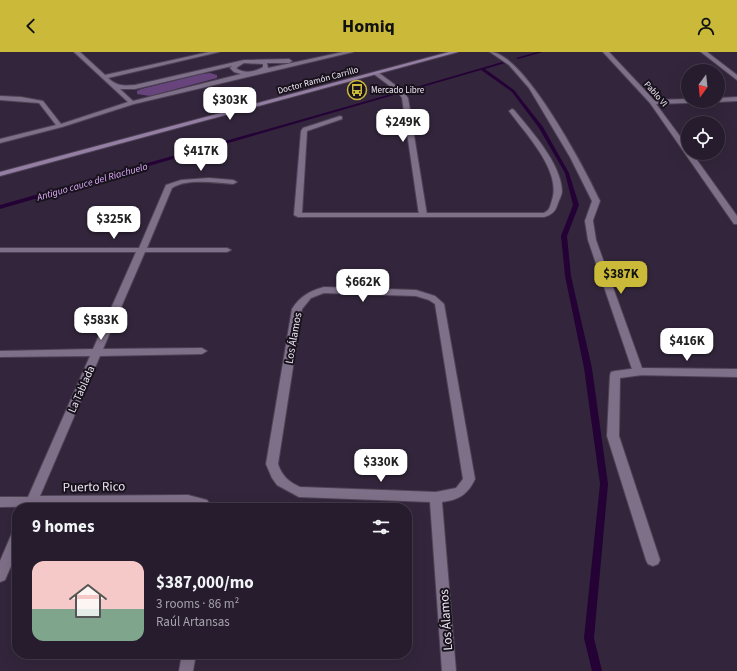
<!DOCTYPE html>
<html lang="en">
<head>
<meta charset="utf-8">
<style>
	body { margin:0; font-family:"Source Sans 3",sans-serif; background:#2e2535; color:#f1f3f6; height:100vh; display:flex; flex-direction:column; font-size:15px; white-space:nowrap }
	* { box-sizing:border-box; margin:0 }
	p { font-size:13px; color:#a4a1aa }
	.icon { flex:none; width:22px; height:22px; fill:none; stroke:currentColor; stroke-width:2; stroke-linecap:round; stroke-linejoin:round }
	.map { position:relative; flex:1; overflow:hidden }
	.sheet { position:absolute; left:12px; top:451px; width:400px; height:156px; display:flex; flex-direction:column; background:#261c2d; border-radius:16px; box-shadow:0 4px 16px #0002,0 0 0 1px #423a49 }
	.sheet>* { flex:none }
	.needle { width:26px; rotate:195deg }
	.fabs { position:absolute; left:681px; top:12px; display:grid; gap:8px }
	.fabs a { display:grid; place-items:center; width:44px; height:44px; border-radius:50%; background:#261c2d; box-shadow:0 4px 16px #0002,0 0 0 1px #423a49; font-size:20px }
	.price { position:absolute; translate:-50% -34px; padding:0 9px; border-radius:8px; background:#fff; color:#222; font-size:13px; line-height:26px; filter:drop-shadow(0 1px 2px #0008) }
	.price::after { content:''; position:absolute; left:50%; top:24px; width:12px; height:9px; margin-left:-6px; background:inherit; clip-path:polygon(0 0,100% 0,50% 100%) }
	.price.selected { background:#cbba39; color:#111 }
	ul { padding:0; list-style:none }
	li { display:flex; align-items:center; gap:12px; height:100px; padding:0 20px }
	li+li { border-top:1px solid #423a49 }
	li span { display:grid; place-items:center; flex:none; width:112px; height:80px; border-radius:12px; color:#555 }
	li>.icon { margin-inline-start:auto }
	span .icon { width:48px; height:48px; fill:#fffc; stroke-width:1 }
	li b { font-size:17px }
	h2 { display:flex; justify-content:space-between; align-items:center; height:48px; padding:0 20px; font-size:17px }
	header { display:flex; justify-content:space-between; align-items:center; height:52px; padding:0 20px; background:#cbba39; color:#111; font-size:18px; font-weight:700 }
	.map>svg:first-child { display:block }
	.green { fill:#67457c }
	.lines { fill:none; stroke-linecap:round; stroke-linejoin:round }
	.stream { fill:#250236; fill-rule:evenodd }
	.lane-casing { stroke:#4e4355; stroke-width:2 }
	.street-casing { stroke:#4e4355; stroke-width:2 }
	.secondary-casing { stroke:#4e4355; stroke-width:2 }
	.lane { fill:#7f7089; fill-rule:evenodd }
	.street { fill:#7f7089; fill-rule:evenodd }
	.secondary { fill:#947ea3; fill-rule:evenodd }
	.labels { text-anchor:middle; stroke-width:4; stroke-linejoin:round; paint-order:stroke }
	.far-street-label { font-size:9px; fill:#efe7f5; stroke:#18121c }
	.far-poi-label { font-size:9px; fill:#efe7f5; stroke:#18121c; text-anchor:start }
	.far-water-label { font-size:10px; font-style:italic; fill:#ddacfc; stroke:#18121c }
	.street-label { font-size:11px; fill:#efe7f5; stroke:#18121c }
	.near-street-label { font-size:13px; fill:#efe7f5; stroke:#18121c }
</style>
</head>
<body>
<header><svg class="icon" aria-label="back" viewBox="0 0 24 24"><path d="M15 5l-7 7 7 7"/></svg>Homiq<svg class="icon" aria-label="person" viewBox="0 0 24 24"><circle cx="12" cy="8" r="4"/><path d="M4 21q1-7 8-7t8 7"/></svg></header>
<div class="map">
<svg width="737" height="619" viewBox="0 0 737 619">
	<rect width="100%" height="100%" fill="#33263c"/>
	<!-- green -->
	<path class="green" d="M 210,21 L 217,23 L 217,26 L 150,44 L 137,42 L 137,39 L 141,37 L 202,22 Z"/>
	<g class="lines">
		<!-- stream -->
		<path class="stream" d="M 537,0 L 543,0 L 518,7 L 516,6 Z
			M 502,10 L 505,11 L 485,17 L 514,38 L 543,75 L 569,121 L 579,153 L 567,184 L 571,224 L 592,316 L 608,432 L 594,586 L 602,619 L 592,619 L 584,586 L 600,432 L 584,316 L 565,224 L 561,184 L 573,153 L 565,121 L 539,76 L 512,40 L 481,18 L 412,38 L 409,37 Z
			M 391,42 L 394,43 L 0,157 L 0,153 Z"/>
		<!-- lane casing -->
		<g class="lane-casing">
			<path id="lane" d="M 74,0 L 80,0 L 105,23 L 209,0 L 219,0 L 108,26 C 117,34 123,34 135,33 L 244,8 L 289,7 L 292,9 L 289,11 L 267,11 L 268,16 L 343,0 L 353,0 L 134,52 L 62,75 L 0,91 L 0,87 L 56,73 L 39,51 L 0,48 L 0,44 L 21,45 L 43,49 L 61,72 L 128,50 ZM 244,11 L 263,12 L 263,15 C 255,20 244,22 236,16 ZM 232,14 L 230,16 L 234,20 L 241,22 L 133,49 L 120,37 L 135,37 Z
				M 490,0 C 524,0 586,119 600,149 L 592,171 L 589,171 L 585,169 L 592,149 L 570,105 L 529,36 L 509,13 Z
				M 512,57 L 514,58 C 531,79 561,111 562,139 C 562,143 559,148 558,151 C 556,159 552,163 544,165 L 298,165 L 294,163 L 301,79 L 303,76 L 340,64 L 342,65 L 342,67 L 307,79 L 302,161 L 544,161 C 550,158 550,154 552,148 C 562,119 525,81 509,59 Z
				M 638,316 L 642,317 L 643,320 L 642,323 L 620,326 L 619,384 L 660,508 L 658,512 L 653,514 L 648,512 L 646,508 L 607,384 L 610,323 L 611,320 L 615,319 Z"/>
		</g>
		<!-- street casing -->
		<g class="street-casing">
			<path id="street" d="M 603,0 L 609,0 L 654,48 L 688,47 L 688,49 L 691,49 L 688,51 L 656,52 L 688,95 L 688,101 L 692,101 L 737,164 L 737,172 L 734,172 L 650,51 Z
				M 701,0 L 707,0 L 737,23 L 737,28 Z
				M 375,21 L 379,21 L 402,38 L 408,46 L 427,163 L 426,165 L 423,165 L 419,163 L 402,46 L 398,40 L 375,23 Z
				M 737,45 L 737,49 L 718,50 L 716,49 L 718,49 L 718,46 Z
				M 209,126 L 233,128 L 237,130 L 233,132 C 215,131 188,126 172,136 L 147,196 L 227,196 L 231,198 L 227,200 L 145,200 L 103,297 L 202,296 L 207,299 L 202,302 L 100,304 L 40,444 L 188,443 L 207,448 L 213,456 L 198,456 L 188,453 L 0,455 L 0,445 L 28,445 L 90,304 L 0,305 L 0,299 L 93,297 L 136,200 L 0,200 L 0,196 L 139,196 L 166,133 L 181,128 Z
				M 586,167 L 589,167 L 593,169 L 596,188 L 642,316 L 737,317 L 737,325 L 634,323 L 588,188 L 585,169 Z
				M 324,235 L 416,238 L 435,244 L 444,252 L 475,427 C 468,442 459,448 442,450 L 456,619 L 442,619 L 430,450 L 299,445 L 277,433 L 272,426 L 266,412 L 292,257 C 300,244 310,239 324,235 ZM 324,241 L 416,244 L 429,248 L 435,252 L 463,427 L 456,436 L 436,440 L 300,435 C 289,430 282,424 278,412 L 302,257 L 311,246 Z
				M 17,479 L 17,500 L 5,528 L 0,530 L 0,509 L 12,481 Z
				M 182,602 L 196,602 L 193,619 L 179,619 Z"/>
		</g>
		<!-- secondary casing -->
		<g class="secondary-casing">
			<path id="secondary" d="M 449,0 L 458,0 L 0,124 L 0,120 Z"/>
		</g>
		<!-- lane -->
		<use href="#lane" class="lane"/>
		<!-- street -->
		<use href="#street" class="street"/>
		<!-- secondary -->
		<use href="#secondary" class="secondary"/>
	</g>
	<!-- icons -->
	<defs>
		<g id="bus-ring" transform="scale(1)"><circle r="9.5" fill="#18121c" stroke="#cbba39" stroke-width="1.5"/><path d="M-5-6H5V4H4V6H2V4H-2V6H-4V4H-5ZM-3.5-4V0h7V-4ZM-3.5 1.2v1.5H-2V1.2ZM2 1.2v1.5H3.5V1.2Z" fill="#cbba39"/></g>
	</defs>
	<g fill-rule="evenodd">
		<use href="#bus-ring" x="357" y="38"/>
	</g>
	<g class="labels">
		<!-- far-street labels -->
		<g class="far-street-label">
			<text transform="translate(318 28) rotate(-15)" y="3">Doctor Ramón Carrillo</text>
			<text transform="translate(656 42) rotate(49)" y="3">Pablo VI</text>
		</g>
		<!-- far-poi labels -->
		<g class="far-poi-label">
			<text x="371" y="41">Mercado Libre</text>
		</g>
		<!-- far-water labels -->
		<g class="far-water-label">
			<text transform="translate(92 129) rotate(-16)" y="4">Antiguo cauce del Riachuelo</text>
		</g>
		<!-- street labels -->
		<g class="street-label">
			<text transform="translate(293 286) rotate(-80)" y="4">Los Álamos</text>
			<text transform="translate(81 337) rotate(-66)" y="4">La Tablada</text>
		</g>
		<!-- near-street labels -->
		<g class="near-street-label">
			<text transform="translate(94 434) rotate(-1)" y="5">Puerto Rico</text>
			<text transform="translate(445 568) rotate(-94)" y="5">Los Álamos</text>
		</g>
	</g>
</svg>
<div class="fabs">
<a><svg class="needle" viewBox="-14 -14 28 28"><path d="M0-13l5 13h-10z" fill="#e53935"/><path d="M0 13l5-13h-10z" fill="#a4a1aa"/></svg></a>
<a><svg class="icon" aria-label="locate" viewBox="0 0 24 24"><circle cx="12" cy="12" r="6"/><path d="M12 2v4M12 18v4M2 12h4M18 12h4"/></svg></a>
</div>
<b class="price" style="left:230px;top:69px">$303K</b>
<b class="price" style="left:403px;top:91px">$249K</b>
<b class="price" style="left:201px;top:120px">$417K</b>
<b class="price" style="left:114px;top:188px">$325K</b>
<b class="price selected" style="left:621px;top:243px">$387K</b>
<b class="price" style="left:363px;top:251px">$662K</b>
<b class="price" style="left:101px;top:289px">$583K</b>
<b class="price" style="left:687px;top:310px">$416K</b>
<b class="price" style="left:381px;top:431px">$330K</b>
<section class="sheet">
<h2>9 homes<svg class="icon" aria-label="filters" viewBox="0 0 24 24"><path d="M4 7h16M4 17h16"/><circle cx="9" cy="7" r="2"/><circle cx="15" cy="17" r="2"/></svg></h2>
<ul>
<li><span style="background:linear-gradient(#f6c9c9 60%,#7fa58c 0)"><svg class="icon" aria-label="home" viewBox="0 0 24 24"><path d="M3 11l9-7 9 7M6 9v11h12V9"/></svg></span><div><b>$387,000/mo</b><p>3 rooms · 86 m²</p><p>Raúl Artansas</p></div></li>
</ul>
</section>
</div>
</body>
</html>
